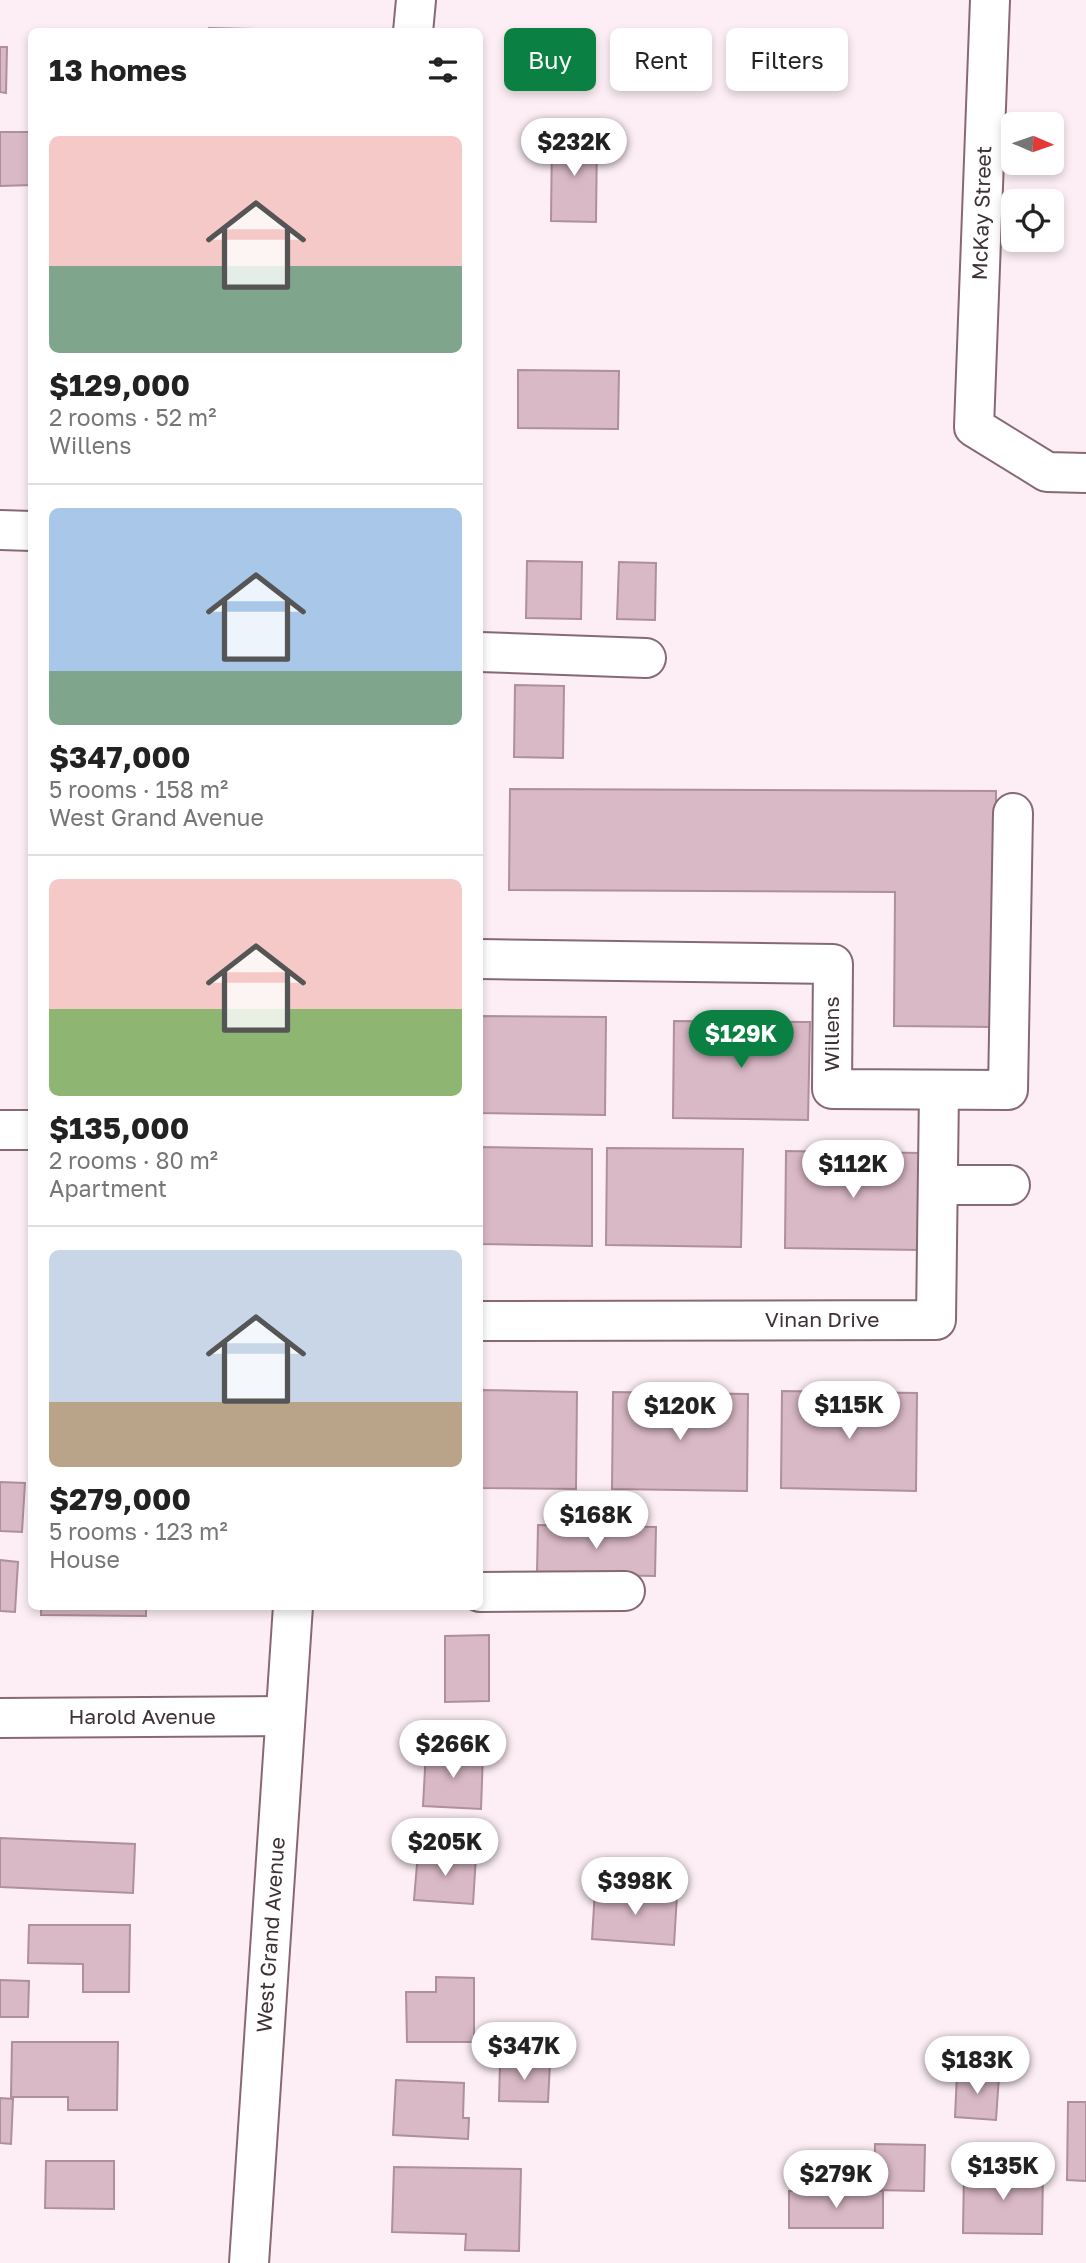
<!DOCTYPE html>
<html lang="en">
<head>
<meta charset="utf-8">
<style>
	body { margin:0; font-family:"Golos Text",sans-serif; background:#f6f6f6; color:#222; height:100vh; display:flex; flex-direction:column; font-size:26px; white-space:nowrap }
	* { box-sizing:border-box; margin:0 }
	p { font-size:23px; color:#767676 }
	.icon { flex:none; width:38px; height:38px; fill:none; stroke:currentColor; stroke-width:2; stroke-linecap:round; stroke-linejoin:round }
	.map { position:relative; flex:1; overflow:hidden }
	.details { position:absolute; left:28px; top:28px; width:455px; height:1582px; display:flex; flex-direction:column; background:#fff; border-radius:10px; box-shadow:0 4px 10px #0003 }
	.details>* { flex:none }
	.guide { position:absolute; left:504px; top:28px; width:476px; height:63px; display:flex; gap:14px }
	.needle { width:46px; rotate:92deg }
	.controls { position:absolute; left:1001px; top:112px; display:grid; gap:14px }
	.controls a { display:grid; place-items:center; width:63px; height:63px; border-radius:10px; background:#fff; box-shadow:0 4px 10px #0003; font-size:35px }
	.price { position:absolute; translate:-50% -60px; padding:0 16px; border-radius:24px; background:#fff; color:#222; font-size:23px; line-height:46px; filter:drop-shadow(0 2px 4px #0008) }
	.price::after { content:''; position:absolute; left:50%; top:42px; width:21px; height:16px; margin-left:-10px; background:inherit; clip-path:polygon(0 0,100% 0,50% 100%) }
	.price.active { background:#0b8043; color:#fff }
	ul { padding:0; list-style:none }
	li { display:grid; align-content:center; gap:14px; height:371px; padding:0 21px }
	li+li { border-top:2px solid #e0e0e0 }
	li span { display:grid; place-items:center; height:217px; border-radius:10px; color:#555 }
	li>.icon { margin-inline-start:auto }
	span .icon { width:126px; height:126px; fill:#fffc; stroke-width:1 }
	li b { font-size:30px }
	h2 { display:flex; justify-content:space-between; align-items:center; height:84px; padding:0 21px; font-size:30px }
	.chip { padding:0 24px; border-radius:10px; background:#fff; box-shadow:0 4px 10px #0003; font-size:24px; line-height:63px }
	.chip.active { background:#0b8043; color:#fff }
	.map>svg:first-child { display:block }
	.building { fill:#dab9c6; stroke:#ae8f9b; stroke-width:2 }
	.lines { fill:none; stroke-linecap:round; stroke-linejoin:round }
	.minor-casing { stroke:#876976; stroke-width:42 }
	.major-casing { stroke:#876976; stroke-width:42 }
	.minor { stroke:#fff; stroke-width:38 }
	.major { stroke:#fff; stroke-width:38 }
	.labels { text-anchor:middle; stroke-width:5; stroke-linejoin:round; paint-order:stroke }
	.street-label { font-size:21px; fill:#3e3137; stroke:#fff }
</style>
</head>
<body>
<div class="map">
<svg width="1086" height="2263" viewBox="0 0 1086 2263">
	<rect width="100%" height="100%" fill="#fceef4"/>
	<!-- building -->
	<path class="building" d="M 209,28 L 260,29 L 260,32 L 209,32 Z
		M 0,47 L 7,47 L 6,93 L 0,92 Z
		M 0,132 L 32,132 L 32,185 L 0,186 Z
		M 552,135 L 597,136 L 596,222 L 551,221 Z
		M 518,370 L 619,371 L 618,429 L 518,428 Z
		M 527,561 L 582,562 L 581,619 L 526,618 Z
		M 619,562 L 656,563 L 655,620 L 617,619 Z
		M 515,685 L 564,686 L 563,758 L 514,757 Z
		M 510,789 L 996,791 L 995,1027 L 894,1026 L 895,892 L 509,890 Z
		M 480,1016 L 606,1017 L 605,1115 L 480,1113 Z
		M 674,1021 L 810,1022 L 808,1120 L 673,1118 Z
		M 480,1147 L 592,1149 L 592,1246 L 480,1244 Z
		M 607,1148 L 743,1149 L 741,1247 L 606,1245 Z
		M 786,1151 L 921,1153 L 920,1250 L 785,1248 Z
		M 480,1390 L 577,1392 L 576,1489 L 480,1488 Z
		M 782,1391 L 917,1393 L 916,1491 L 781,1488 Z
		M 613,1392 L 748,1394 L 747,1491 L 612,1489 Z
		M 0,1482 L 25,1483 L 22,1532 L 0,1531 Z
		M 538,1525 L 656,1527 L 655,1576 L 537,1574 Z
		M 0,1560 L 18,1562 L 15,1612 L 0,1611 Z
		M 41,1606 L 146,1606 L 146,1616 L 41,1615 Z
		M 489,1635 L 489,1701 L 445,1702 L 445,1636 Z
		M 426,1750 L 483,1753 L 481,1809 L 423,1806 Z
		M 0,1838 L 135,1844 L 133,1893 L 0,1887 Z
		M 418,1852 L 476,1856 L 473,1904 L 414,1900 Z
		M 595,1890 L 677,1895 L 674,1945 L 592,1939 Z
		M 29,1925 L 130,1925 L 129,1992 L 83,1992 L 83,1964 L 28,1963 Z
		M 436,1977 L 474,1978 L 474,2042 L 407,2042 L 406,1992 L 436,1992 Z
		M 0,1980 L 29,1981 L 28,2017 L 0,2017 Z
		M 12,2042 L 118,2042 L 117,2110 L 68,2110 L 68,2097 L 11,2097 Z
		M 500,2063 L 550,2063 L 548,2102 L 499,2101 Z
		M 957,2073 L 999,2076 L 996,2120 L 955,2117 Z
		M 396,2080 L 464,2083 L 463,2118 L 469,2118 L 468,2139 L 393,2135 Z
		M 0,2098 L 13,2099 L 11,2144 L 0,2143 Z
		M 1068,2102 L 1086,2102 L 1086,2181 L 1067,2180 Z
		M 875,2144 L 925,2145 L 924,2191 L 874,2190 Z
		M 46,2161 L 114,2161 L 114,2209 L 45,2208 Z
		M 394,2167 L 521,2169 L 519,2251 L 465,2250 L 466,2234 L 392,2232 Z
		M 964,2170 L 1043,2172 L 1042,2234 L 963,2233 Z
		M 789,2191 L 883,2191 L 883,2228 L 789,2228 Z"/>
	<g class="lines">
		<!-- minor casing -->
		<g class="minor-casing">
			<path id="minor" d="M 990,0 L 974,427 L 1047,472 L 1086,473
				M 0,530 L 32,531
				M 480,652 L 646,658
				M 480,959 L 833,964 L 832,1089 L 1008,1090 L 1013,813
				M 0,1130 L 32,1130
				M 938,1185 L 1010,1185
				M 480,1321 L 936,1320 L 939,1091
				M 480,1592 L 625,1591
				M 0,1718 L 285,1716"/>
		</g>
		<!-- major casing -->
		<g class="major-casing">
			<path id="major" d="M 413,32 L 416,0
				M 249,2263 L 293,1606"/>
		</g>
		<!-- minor -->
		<use href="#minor" class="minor"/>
		<!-- major -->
		<use href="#major" class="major"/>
	</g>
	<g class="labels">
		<!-- street labels -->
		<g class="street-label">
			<text transform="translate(982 213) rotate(-88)" y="7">McKay Street</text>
			<text transform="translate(832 1034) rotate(-90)" y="7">Willens</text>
			<text x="822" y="1327">Vinan Drive</text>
			<text x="142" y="1724">Harold Avenue</text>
			<text transform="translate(271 1935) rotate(-86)" y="7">West Grand Avenue</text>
		</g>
	</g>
</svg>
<div class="controls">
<a><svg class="needle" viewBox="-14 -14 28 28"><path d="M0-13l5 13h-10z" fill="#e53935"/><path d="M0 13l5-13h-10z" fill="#767676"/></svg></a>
<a><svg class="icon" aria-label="locate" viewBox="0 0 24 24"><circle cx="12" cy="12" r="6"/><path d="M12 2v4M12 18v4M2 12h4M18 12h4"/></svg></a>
</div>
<b class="price" style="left:574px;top:178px">$232K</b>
<b class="price active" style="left:741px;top:1070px">$129K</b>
<b class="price" style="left:853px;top:1200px">$112K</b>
<b class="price" style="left:849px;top:1441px">$115K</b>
<b class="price" style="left:680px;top:1442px">$120K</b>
<b class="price" style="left:596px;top:1551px">$168K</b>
<b class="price" style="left:453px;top:1780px">$266K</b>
<b class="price" style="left:445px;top:1878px">$205K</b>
<b class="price" style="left:635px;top:1917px">$398K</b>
<b class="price" style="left:524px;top:2082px">$347K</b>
<b class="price" style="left:977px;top:2096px">$183K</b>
<b class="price" style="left:1003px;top:2202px">$135K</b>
<b class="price" style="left:836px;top:2210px">$279K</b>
<div class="guide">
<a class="chip active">Buy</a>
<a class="chip">Rent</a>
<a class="chip">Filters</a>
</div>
<section class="details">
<h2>13 homes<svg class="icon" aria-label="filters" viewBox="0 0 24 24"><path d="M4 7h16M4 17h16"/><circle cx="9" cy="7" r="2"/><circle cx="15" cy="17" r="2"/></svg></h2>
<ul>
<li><span style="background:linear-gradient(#f6c9c9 60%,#7fa58c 0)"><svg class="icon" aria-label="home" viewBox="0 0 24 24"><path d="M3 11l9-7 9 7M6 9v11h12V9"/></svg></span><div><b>$129,000</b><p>2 rooms · 52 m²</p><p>Willens</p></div></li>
<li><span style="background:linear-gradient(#a9c7e8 75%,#7fa58c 0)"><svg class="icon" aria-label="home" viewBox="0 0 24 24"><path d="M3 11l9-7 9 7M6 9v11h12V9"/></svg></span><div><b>$347,000</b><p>5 rooms · 158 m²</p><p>West Grand Avenue</p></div></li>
<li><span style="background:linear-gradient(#f6c9c9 60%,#8fb573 0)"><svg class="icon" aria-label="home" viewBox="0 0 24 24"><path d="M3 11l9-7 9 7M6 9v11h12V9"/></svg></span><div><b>$135,000</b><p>2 rooms · 80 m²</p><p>Apartment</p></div></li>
<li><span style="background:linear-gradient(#c9d6e8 70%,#b9a48a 0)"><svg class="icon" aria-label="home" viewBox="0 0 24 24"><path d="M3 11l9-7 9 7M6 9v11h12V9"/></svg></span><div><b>$279,000</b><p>5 rooms · 123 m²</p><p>House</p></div></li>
</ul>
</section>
</div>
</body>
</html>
